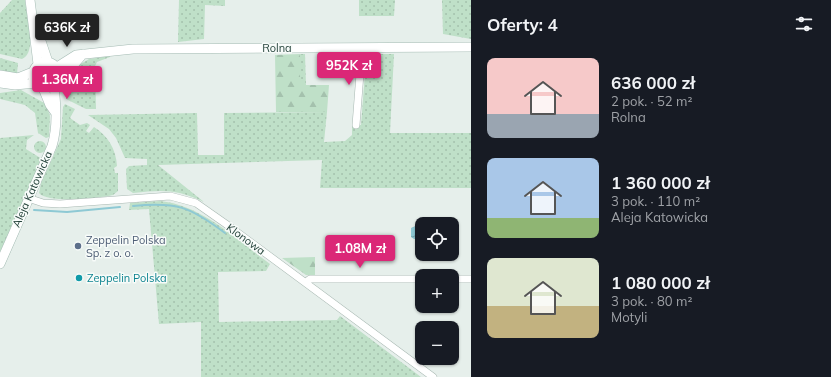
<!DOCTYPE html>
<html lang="pl">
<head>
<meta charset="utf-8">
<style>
	body { margin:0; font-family:Mulish,sans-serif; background:#242831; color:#f1f3f6; height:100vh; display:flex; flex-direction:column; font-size:15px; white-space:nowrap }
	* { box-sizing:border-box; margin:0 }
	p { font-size:13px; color:#9ea1a6 }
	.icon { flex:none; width:22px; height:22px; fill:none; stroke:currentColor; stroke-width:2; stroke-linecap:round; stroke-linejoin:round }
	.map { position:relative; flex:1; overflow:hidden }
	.details { display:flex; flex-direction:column; background:#171b24; width:360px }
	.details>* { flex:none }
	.fabs { position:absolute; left:415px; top:217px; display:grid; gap:8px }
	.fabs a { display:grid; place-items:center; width:44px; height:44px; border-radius:8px; background:#171b24; box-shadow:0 1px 3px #0004; font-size:20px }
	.price { position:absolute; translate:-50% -34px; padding:0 9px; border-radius:4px; background:#db2777; color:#fff; font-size:13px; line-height:26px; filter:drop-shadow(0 1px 2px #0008) }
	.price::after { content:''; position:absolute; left:50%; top:24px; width:12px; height:9px; margin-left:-6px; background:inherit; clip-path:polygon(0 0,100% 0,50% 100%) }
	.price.selected { background:#222; color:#fff }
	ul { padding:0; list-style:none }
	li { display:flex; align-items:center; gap:12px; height:100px; padding:0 16px }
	li span { display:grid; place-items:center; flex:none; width:112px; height:80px; border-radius:8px; color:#555 }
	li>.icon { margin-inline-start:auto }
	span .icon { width:48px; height:48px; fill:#fffc; stroke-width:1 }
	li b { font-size:17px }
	h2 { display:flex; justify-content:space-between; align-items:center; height:48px; padding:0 16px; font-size:17px }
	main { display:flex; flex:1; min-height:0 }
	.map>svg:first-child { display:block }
	.grass { fill:url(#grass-dots) }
	.forest { fill:url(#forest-firs) }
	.garden { fill:url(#garden-furrows) }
	.water { fill:url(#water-waves) }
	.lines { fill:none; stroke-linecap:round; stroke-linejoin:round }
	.stream { stroke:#8ec9d4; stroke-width:2 }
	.street-casing { stroke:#a8b8b2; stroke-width:8 }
	.secondary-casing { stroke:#a4bbb3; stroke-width:10 }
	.street { stroke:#fff; stroke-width:7 }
	.secondary { stroke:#fff; stroke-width:9 }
	.service-dot { fill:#5c6f8a; stroke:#f7fbf9; stroke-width:1.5 }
	.culture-dot { fill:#0f9aa8; stroke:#f7fbf9; stroke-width:1.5 }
	.labels { text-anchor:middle; stroke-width:3; stroke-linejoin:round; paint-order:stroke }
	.street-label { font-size:11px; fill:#24423a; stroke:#f7fbf9 }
	.service-label { font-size:11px; fill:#4e5e75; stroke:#f7fbf9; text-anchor:start }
	.culture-label { font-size:11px; fill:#0d838f; stroke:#f7fbf9; text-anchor:start }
</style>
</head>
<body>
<main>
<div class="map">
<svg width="471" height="377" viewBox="0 0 471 377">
	<defs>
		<pattern id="grass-dots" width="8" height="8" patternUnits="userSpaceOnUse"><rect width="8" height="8" fill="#bfe0c8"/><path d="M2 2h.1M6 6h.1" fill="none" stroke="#a4c1ad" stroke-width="1.8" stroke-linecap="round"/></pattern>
		<pattern id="forest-firs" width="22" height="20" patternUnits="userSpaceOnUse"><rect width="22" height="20" fill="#bfe0c8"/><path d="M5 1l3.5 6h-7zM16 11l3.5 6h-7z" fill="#a4c1ad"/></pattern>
		<pattern id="garden-furrows" width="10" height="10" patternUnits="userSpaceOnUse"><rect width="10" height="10" fill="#bfe0c8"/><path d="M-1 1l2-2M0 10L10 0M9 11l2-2" fill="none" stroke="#a4c1ad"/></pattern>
		<pattern id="water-waves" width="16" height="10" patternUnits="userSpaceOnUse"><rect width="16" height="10" fill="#8ec9d4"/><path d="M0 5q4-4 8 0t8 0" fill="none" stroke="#74a5ad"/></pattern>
	</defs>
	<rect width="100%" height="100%" fill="#e6efeb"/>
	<!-- grass -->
	<path class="grass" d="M 12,0 L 25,0 C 26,14 38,53 22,59 L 0,54 L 0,13 Z
		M 179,0 L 225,0 L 225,6 L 205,5 L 204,39 L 178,42 Z
		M 359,0 L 395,0 L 394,16 L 359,16 Z
		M 442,0 L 471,0 L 471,39 L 443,34 Z
		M 300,54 L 305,54 L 306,85 L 300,85 Z
		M 372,54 L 394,54 L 390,133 L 471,133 L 471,188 L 320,188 L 322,160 L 158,165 L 204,202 C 176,189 163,190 133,193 L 127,189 L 126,169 L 129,166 L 147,165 L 147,159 L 125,158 L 116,138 L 109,129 L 88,115 L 197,113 L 198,155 L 224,155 L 224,113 L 327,112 L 324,142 L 345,141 L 352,135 L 352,125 L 361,125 L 366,60 Z
		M 110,56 L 110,57 L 97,62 L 95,66 L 96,109 L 86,109 L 66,99 L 69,84 L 78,68 L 74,68 L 89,59 Z
		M 0,58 L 18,63 L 17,74 L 0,70 Z
		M 21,90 L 46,104 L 50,116 L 49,137 L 46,138 L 38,133 L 35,113 L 25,105 L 0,99 L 0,93 Z
		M 65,104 L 75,109 L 70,118 L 80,125 L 87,123 L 90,125 L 86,131 L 89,133 L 94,127 C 108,136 116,149 117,166 L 114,168 L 115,173 L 118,173 L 118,191 L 113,195 C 100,198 48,204 39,193 L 41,183 L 61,139 L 63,107 Z
		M 34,135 L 27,140 L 26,149 L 42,159 L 0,252 L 0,138 Z
		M34 147a6 6 0 1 1 12 0a6 6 0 1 1-12 0Z
		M 160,201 C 202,205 237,240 270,264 L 266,271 L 218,272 L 219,322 L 337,320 L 340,316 L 421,377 L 201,377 L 201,322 L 159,324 L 149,209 L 129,210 L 130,203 Z"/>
	<!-- forest -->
	<path class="forest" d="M 300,54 L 300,85 L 329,85 L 327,112 L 276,112 L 275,55 Z
		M 315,257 L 315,275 L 306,275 L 282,258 Z"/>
	<!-- garden -->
	<path class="garden" d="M39 75a7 7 0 1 1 14 0a7 7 0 1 1-14 0Z"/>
	<!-- water -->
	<path class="water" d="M 418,225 L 422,226 L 422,239 L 414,239 L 411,237 L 411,228 Z"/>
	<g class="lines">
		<!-- stream -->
		<path class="stream" d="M 133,206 C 177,202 189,206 225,233
			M 34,210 L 67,212 L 120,207"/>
		<!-- street casing -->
		<g class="street-casing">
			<path id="street" d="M 356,125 L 362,48
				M 28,198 L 43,203 L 60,204 L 170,196 L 196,203 L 226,224 L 433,377
				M 452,279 L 471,279
				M 306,282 L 310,279 L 422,279"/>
		</g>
		<!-- secondary casing -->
		<g class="secondary-casing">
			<path id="secondary" d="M 30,0 L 38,64
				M 34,28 L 39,35 L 48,62
				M33 75a13 13 0 1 1 26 0a13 13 0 1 1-26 0Z
				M 57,67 L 76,55 L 133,49 L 471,47
				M 0,75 L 18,78 L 33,72
				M 59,76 L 70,69 L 83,54
				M 0,83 L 15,85 L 36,83
				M 43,88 L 50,105 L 55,112
				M 0,264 L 52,146 C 58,126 56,105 54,85"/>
		</g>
		<!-- street -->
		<use href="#street" class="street"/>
		<!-- secondary -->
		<use href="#secondary" class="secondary"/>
	</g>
	<!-- markers -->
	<circle class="service-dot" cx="78" cy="246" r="4"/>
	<circle class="culture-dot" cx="79" cy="278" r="4"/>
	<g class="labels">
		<!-- street labels -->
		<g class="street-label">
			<text x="277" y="52">Rolna</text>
			<text transform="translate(32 189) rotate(-66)" y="4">Aleja Katowicka</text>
			<text transform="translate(246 239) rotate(36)" y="4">Klonowa</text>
		</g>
		<!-- service labels -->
		<g class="service-label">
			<text x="86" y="244">Zeppelin Polska<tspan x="86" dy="13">Sp. z o. o.</tspan></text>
		</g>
		<!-- culture labels -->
		<g class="culture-label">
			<text x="87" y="282">Zeppelin Polska</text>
		</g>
	</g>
</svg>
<div class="fabs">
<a><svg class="icon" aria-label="locate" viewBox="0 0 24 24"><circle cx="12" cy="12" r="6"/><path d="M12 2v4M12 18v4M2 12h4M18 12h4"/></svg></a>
<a>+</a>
<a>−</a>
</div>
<b class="price selected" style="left:67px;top:48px">636K zł</b>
<b class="price" style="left:349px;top:86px">952K zł</b>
<b class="price" style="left:67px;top:100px">1.36M zł</b>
<b class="price" style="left:360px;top:269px">1.08M zł</b>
</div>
<section class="details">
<h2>Oferty: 4<svg class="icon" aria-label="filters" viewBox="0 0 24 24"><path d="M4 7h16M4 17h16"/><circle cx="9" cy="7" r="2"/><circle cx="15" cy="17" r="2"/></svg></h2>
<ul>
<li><span style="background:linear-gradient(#f6c9c9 70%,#9aa5b1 0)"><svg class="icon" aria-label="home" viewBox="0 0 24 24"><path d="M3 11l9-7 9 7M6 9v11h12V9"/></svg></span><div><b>636 000 zł</b><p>2 pok. · 52 m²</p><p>Rolna</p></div></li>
<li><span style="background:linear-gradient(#a9c7e8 75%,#8fb573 0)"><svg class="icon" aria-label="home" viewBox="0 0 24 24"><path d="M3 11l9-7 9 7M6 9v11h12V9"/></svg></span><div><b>1 360 000 zł</b><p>3 pok. · 110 m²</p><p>Aleja Katowicka</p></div></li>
<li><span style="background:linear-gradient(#dfe7d0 60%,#c2b280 0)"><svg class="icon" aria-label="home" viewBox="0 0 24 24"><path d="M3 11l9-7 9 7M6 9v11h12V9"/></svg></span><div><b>1 080 000 zł</b><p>3 pok. · 80 m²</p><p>Motyli</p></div></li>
</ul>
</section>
</main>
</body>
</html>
